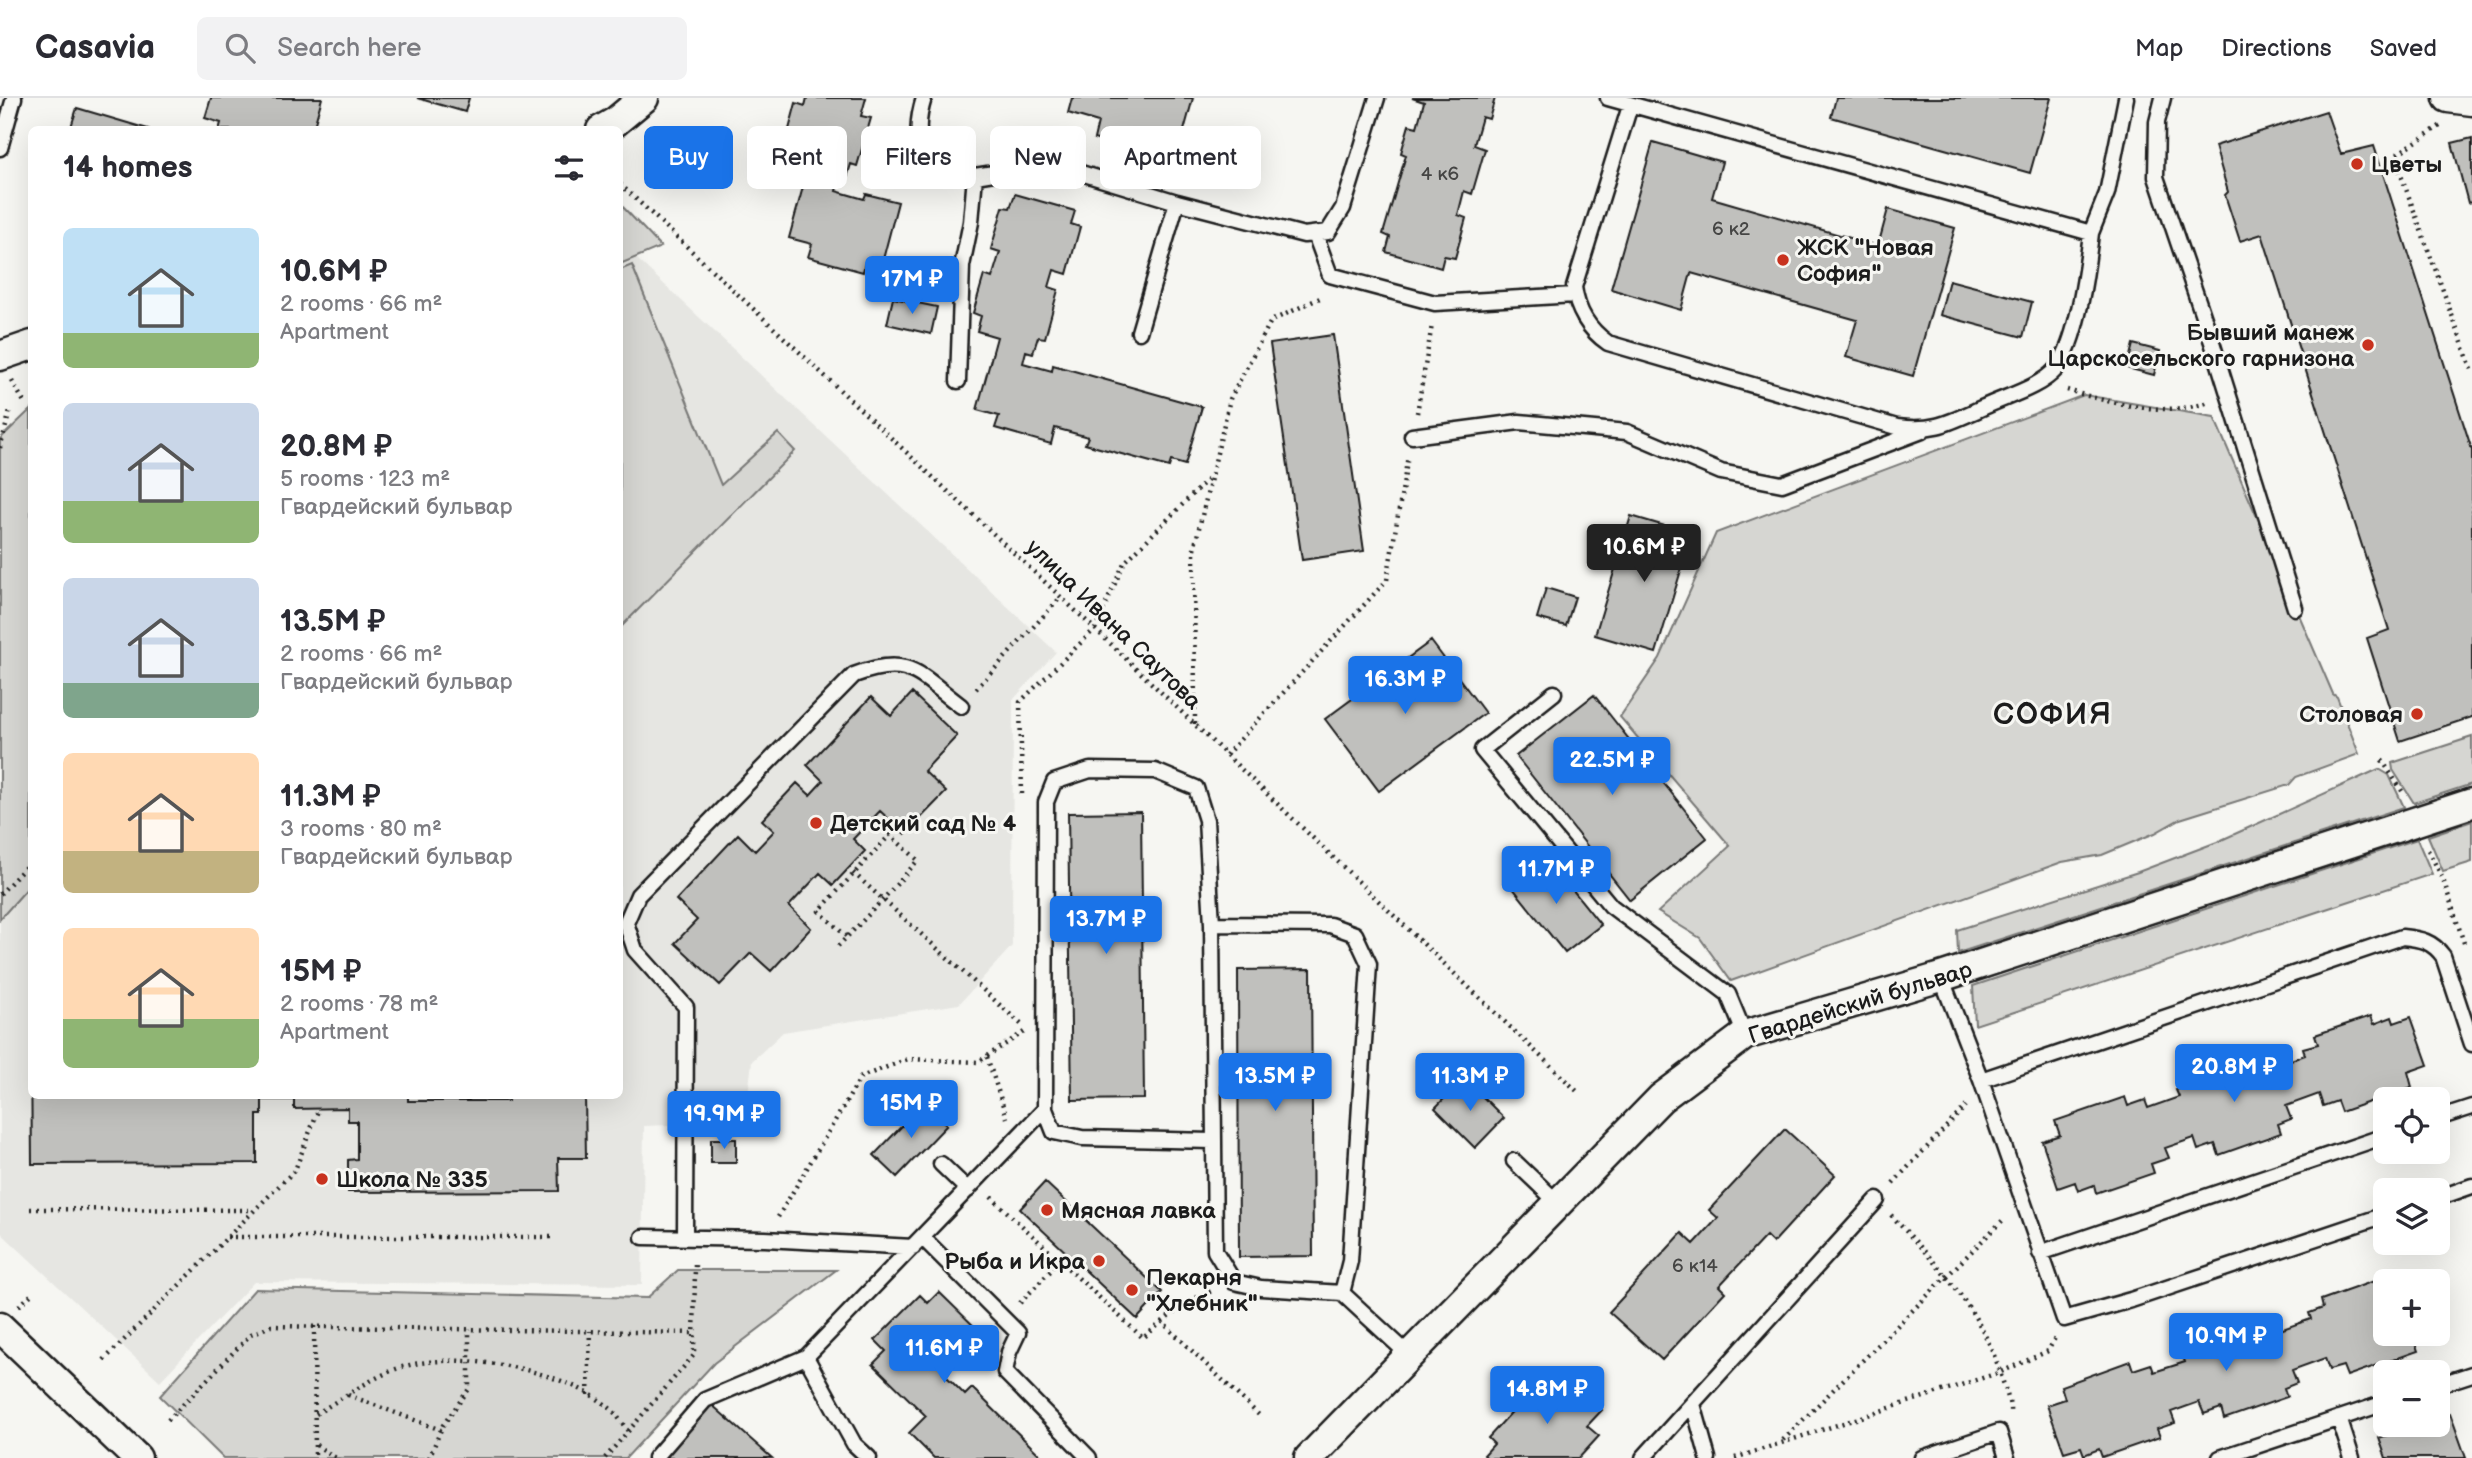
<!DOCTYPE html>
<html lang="en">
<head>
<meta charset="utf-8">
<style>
	body { margin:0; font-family:"Balsamiq Sans",sans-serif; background:#f2f2f3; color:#2b2b33; height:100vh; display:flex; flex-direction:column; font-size:26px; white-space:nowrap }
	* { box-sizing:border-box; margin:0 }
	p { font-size:23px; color:#7c7c81 }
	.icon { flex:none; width:38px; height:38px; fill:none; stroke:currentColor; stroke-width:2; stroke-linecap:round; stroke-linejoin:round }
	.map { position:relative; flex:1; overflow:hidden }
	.side { position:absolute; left:28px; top:28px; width:595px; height:973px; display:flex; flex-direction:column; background:#fff; border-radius:10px; box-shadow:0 7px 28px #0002 }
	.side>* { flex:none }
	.banner { position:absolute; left:644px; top:28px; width:665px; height:63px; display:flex; gap:14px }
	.tools { position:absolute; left:2373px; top:989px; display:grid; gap:14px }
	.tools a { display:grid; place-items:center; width:77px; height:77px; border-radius:10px; background:#fff; box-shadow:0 7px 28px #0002; font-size:35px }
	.price { position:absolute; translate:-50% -60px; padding:0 16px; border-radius:7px; background:#1a73e8; color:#fff; font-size:23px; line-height:46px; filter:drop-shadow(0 2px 4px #0008) }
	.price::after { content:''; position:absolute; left:50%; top:42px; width:21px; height:16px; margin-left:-10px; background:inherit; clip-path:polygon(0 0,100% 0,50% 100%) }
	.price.current { background:#222; color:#fff }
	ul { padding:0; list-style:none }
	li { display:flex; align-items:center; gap:21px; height:175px; padding:0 35px }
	li span { display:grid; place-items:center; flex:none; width:196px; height:140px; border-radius:10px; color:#555 }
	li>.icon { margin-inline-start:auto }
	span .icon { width:84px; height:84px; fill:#fffc; stroke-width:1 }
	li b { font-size:30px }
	h2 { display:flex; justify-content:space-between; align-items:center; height:84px; padding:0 35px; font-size:30px }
	.pill { padding:0 24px; border-radius:10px; background:#fff; box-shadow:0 7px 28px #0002; font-size:24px; line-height:63px }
	.pill.current { background:#1a73e8; color:#fff }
	header { display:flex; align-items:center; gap:42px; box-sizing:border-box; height:98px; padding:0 35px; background:#fff; border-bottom:2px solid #e1e1e2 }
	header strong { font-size:33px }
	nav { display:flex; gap:38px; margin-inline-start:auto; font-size:24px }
	.search { width:490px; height:63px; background:#f2f2f3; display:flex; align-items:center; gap:18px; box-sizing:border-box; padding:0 24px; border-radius:10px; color:#7c7c81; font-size:26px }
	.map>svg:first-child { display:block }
	.built { fill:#e6e6e2 }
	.green { fill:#d6d6d2; stroke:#797977; stroke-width:2 }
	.building { fill:#c0c0bd; stroke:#1c1c1c; stroke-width:2 }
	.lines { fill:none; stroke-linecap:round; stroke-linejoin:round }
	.service-casing { stroke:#1c1c1c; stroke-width:19 }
	.minor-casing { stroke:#1c1c1c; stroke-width:33 }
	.path { stroke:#1c1c1c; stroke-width:4.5; stroke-dasharray:2 5; stroke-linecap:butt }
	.service { stroke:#f6f6f2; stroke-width:14 }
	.minor { stroke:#f6f6f2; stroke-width:28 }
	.poi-dot { fill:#c8321e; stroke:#f6f6f2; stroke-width:2.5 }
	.labels { text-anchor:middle; stroke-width:6; stroke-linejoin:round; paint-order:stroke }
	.number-label { font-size:19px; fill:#454544 }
	.poi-label { font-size:23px; font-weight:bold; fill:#1c1c1c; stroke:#f6f6f2; text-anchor:start }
	.street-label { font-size:23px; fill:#1c1c1c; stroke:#f6f6f2 }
	.district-label { font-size:30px; font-weight:bold; letter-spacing:2px; fill:#1c1c1c; stroke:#f6f6f2 }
</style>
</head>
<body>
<header>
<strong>Casavia</strong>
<div class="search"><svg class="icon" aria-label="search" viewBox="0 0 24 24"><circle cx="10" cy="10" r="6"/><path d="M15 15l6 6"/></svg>Search here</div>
<nav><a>Map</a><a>Directions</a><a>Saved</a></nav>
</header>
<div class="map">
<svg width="2472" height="1360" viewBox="0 0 2472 1360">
	<rect width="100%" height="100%" fill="#f6f6f2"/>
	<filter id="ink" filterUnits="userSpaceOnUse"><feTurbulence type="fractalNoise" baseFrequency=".0143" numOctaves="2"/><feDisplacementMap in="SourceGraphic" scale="14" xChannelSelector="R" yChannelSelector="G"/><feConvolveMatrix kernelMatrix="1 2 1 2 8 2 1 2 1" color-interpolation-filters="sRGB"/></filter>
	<g filter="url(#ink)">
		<!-- built -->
		<path class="built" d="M 635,159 L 1056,554 L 1013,602 L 1012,848 L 959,906 L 783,934 L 752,963 L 745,1024 L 644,1028 L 642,1187 L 254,1184 L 160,1283 L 0,1134 L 0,821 L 31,786 L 32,998 L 620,998 L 620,166 Z"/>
		<!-- green -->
		<path class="green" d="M 620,106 L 661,149 L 620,166 Z
			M 632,167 L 721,387 L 778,335 L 795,353 L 620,530 L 620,172 Z
			M 2084,297 L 2214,319 L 2333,596 L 2337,599 L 2359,656 L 2296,679 L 2289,687 L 2180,721 L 2155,735 L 2102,757 L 2062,764 L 1731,883 L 1700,840 L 1658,814 L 1730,748 L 1620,619 L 1660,560 L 1716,435 Z
			M 31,311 L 31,786 L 0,821 L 0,341 Z
			M 2472,639 L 2472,686 L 2414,705 L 2393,672 L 2392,665 Z
			M 2379,671 L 2389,677 L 2404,709 L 1958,855 L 1957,832 L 2138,774 L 2217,744 Z
			M 2472,723 L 2472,764 L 2443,773 L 2428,738 Z
			M 2417,741 L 2432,776 L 1975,927 L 1973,888 Z
			M 678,1172 L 836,1172 L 714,1265 L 626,1360 L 223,1360 L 160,1298 L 255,1191 L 647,1200 Z"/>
		<!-- building -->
		<path class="building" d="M 211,0 L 322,0 L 313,32 L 219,32 L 221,25 L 205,20 Z
			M 417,0 L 469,0 L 465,14 Z
			M 807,0 L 866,0 L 861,18 L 871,20 L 857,68 L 851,66 L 846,83 L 839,81 L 836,93 L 864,101 L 866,96 L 898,104 L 881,169 L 865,165 L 863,174 L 808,159 L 812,146 L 789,140 L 809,67 L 789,61 L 794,46 L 786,43 L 796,5 L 805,8 Z
			M 1072,0 L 1193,0 L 1180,47 L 1152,39 L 1147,56 L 1094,41 L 1098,24 L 1068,15 Z
			M 1495,0 L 1489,21 L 1482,19 L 1474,47 L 1485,51 L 1472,96 L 1464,93 L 1458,117 L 1466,120 L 1455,160 L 1444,158 L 1441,170 L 1386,154 L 1390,139 L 1383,136 L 1406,57 L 1401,55 L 1409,27 L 1417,29 L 1424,4 L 1412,0 Z
			M 1836,0 L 2051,0 L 2030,75 L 1831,19 Z
			M 77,10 L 148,31 L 147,32 L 70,32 Z
			M 2326,13 L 2341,56 L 2374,48 L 2472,352 L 2472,619 L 2400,643 L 2367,540 L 2389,532 L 2262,136 L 2240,143 L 2225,97 L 2228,94 L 2215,48 Z
			M 2472,40 L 2472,104 L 2468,105 L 2452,45 Z
			M 1653,44 L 1722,64 L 1712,100 L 1878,148 L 1888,111 L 1955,130 L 1913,278 L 1846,259 L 1857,222 L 1691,175 L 1681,212 L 1611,191 Z
			M 1015,96 L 1075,113 L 1071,126 L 1080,129 L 1067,176 L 1054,172 L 1049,189 L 1058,192 L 1045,240 L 1038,239 L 1033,255 L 1026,253 L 1023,265 L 1052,273 L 1053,267 L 1202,309 L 1185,367 L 1171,363 L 1169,369 L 1085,346 L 1088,339 L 1055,330 L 1051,346 L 995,330 L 999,318 L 977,312 L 997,239 L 977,233 L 981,218 L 973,215 L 984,177 L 992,180 L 1000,154 L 991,151 L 1003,109 L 1010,110 Z
			M 1949,182 L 2032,204 L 2023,239 L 1940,217 Z
			M 893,200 L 937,209 L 931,236 L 887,226 Z
			M 1333,237 L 1364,453 L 1302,462 L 1270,246 Z
			M 2133,246 L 2160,253 L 2154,277 L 2127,270 Z
			M 1631,418 L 1692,436 L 1656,555 L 1595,537 Z
			M 1546,490 L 1575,499 L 1566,528 L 1537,520 Z
			M 1431,543 L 1485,615 L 1379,693 L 1325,621 Z
			M 912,595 L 957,638 L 924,673 L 946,694 L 905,736 L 880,713 L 853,741 L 865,753 L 833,787 L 820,775 L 789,808 L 811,830 L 771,873 L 751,855 L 720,887 L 675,845 L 697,822 L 676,802 L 738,736 L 755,753 L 774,733 L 762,722 L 797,685 L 810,697 L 823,683 L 807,667 L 871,599 L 891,618 Z
			M 1594,597 L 1707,740 L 1630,802 L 1516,658 Z
			M 1141,714 L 1144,1001 L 1072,1002 L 1068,715 Z
			M 1547,760 L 1601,827 L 1565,855 L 1512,789 Z
			M 1311,871 L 1313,1158 L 1239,1159 L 1238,872 Z
			M 2371,918 L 2374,926 L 2392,919 L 2394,925 L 2411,919 L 2428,967 L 2408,974 L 2412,989 L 2341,1014 L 2337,1003 L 2323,1008 L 2319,996 L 2286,1008 L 2291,1021 L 2278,1026 L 2281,1035 L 2219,1057 L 2215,1046 L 2198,1052 L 2194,1040 L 2165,1050 L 2169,1060 L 2151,1066 L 2154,1075 L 2096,1095 L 2094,1087 L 2078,1093 L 2075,1084 L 2058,1090 L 2042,1043 L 2060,1037 L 2055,1023 L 2125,999 L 2128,1008 L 2145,1002 L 2148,1010 L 2179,999 L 2176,992 L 2194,985 L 2192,978 L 2249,958 L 2253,968 L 2272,961 L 2274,968 L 2305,957 L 2303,950 L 2318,946 L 2315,937 Z
			M 31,948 L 32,998 L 408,998 L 408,1003 L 508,1003 L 508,998 L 585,998 L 586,1060 L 558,1060 L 559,1093 L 348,1094 L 348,1062 L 357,1061 L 357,1023 L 348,1023 L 348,1010 L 294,1011 L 294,1002 L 262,1002 L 262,1017 L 257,1017 L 257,1065 L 32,1066 Z
			M 1464,980 L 1504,1020 L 1475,1050 L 1435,1010 Z
			M 924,1005 L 947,1027 L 897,1079 L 874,1057 Z
			M 1785,1031 L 1835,1077 L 1773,1145 L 1766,1138 L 1719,1188 L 1725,1194 L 1662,1262 L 1609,1214 L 1682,1135 L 1694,1146 L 1718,1120 L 1709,1112 Z
			M 711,1041 L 736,1041 L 736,1065 L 711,1065 Z
			M 1045,1084 L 1162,1194 L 1137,1221 L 1020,1111 Z
			M 2377,1182 L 2379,1190 L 2385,1188 L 2385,1236 L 2422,1236 L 2413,1239 L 2418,1253 L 2347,1278 L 2343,1268 L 2329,1272 L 2325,1260 L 2292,1272 L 2297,1285 L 2284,1290 L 2287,1299 L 2224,1321 L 2221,1310 L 2204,1316 L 2199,1304 L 2171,1314 L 2175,1325 L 2157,1331 L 2160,1339 L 2102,1359 L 2099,1351 L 2084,1357 L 2081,1349 L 2064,1354 L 2047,1307 L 2065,1301 L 2061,1288 L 2130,1263 L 2133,1272 L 2151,1266 L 2154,1274 L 2185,1264 L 2182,1256 L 2200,1249 L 2197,1242 L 2255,1222 L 2258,1232 L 2278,1225 L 2280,1232 L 2311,1221 L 2309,1215 L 2323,1210 L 2321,1202 Z
			M 939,1194 L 982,1236 L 943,1275 L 965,1297 L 972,1290 L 1043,1360 L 934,1360 L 909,1335 L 926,1318 L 873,1266 L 886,1253 L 875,1242 L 920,1197 L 928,1205 Z
			M 1564,1278 L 1602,1312 L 1587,1328 L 1599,1338 L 1579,1360 L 1487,1360 L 1484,1357 L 1494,1346 L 1488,1340 L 1528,1296 L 1534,1302 L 1548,1287 L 1552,1291 Z
			M 711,1306 L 772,1360 L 663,1360 Z
			M 2450,1315 L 2466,1360 L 2386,1360 L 2379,1340 L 2418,1326 L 2438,1326 L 2438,1320 Z"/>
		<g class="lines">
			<!-- service casing -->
			<g class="service-casing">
				<path id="service" d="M 924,0 C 907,55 932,60 975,78 L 971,124 L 962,168 L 958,283
					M 1608,0 L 2091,135 L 2107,95 L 2126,0
					M 2163,0 L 2157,24 L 2156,79 L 2212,244 L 2295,510
					M 1630,8 L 1574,189 C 1577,212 1589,232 1608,245 L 1897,329 C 1935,334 1950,324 1984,309 C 2007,298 2039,290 2056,271 C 2078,244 2087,170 2091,135
					M 0,50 L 14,0
					M 975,78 L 1025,70 L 1071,72 L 1177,104 L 1139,234
					M 1177,104 L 1304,137 L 1328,134 L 1343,110 L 1377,0
					M 1315,136 L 1330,177 L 1435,205 L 1575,197
					M 1412,338 L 1519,324 L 1627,334 L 1721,374 L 1782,386 L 1922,333
					M 1554,595 L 1482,652 L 1611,808 L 1728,896 L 1745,937
					M 1212,826 L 1330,827 L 1355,836 L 1369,866 L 1350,1163 L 1342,1195
					M 1941,879 L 1981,982 L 2402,839 C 2421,841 2432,843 2443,858 L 2472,946
					M 1981,982 L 2064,1221 L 2131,1202 L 2385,1117
					M 2438,1020 L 2472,1009
					M 1212,1043 L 1082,1040 L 1054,1034 L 1045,1011 L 1046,704 L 1054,684 L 1090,672 L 1155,673 L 1196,690 L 1206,722 L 1212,826 L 1215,1153 L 1234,1184 L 1261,1190 L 1342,1195 L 1409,1257
					M 1514,1063 L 1558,1105
					M 941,1066 L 968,1092
					M 2438,1100 L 2472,1088
					M 643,1139 L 765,1141 L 913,1149
					M 922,1139 L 1018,1235 L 1009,1254 L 1005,1274 L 1089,1360
					M 685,1140 L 686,909 L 635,852 L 626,825 L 638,797 L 854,577 C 910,556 918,576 961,608
					M 2040,1155 L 2385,1038
					M 806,1259 L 854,1346 L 869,1360
					M 2438,1287 L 2472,1276
					M 1693,1306 L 1708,1360
					M 2339,1320 L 2352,1360
					M 655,1360 L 705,1302 L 806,1259 L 1045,1011
					M 1643,1360 L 1877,1102
					M 1922,1360 L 1999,1334 L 2007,1360
					M 2220,1360 L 2385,1305"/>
			</g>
			<!-- minor casing -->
			<g class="minor-casing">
				<path id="minor" d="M 2448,0 L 2472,3
					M 601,32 L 615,24 L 644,0
					M 0,258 L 32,247
					M 0,1229 L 137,1360
					M 1309,1360 L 1661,1000 L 1745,937 L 1941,879 L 2472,705"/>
			</g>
			<!-- path -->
			<path class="path" d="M 2440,28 L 2394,58 L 2472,272
				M 620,86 L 1095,531 L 1580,996
				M 12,283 L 24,304
				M 2067,292 C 2112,305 2163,320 2209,304
				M 1417,315 L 1432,227
				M 0,350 L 10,313
				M 976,591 L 1061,499
				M 1195,626 L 1194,451 L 1230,301 L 1271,223 L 1322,199
				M 1226,657 L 1387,482 L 1408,358
				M 2382,662 L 2404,696
				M 1022,696 L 1020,604 L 1095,531 L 1124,465 L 1209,380
				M 2428,752 L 2443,781 L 2464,845
				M 848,770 L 1022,927
				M 0,796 L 32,762
				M 838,848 C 866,820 892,792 918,762 L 890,737 L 819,813 L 847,839
				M 987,959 L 1007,1020
				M 1893,1085 L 1966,1008
				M 991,1099 L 1143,1240 L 1162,1224 L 1261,1319
				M 30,1111 L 251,1112
				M 1891,1117 C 1939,1169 1984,1214 2003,1284 C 2006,1294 2011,1306 2010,1315
				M 778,1119 L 861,979 L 908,961 L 978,964 L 1024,934
				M 227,1139 L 554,1139
				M 1020,1205 L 1060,1163
				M 19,1208 L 34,1194
				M 1162,1224 L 1189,1203 L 1214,1192
				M 314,1228 L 315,1360
				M 104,1262 L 295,1072 L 319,1010
				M 348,1297 L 441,1332
				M 588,1297 L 590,1233
				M 316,1316 C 342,1300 368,1282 396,1271 C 453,1250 567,1271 612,1312 C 618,1318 623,1327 628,1333
				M 168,1322 L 251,1236 L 271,1228 L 695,1235
				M 1783,1342 L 2004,1121
				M 316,1347 L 336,1360
				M 429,1360 L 443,1327 L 469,1291 L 469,1231
				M 605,1360 L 694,1257 L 695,1163
				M 1735,1360 L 2001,1274 L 2048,1253 L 2055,1240"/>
			<!-- service -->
			<use href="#service" class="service"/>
			<!-- minor -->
			<use href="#minor" class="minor"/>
		</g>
	</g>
	<!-- markers -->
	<g class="poi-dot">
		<circle cx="2357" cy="66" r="7"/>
		<circle cx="1783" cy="162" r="7"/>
		<circle cx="2368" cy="247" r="7"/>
		<circle cx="2417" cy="616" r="7"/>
		<circle cx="816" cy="725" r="7"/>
		<circle cx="322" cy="1081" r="7"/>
		<circle cx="1047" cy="1112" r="7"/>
		<circle cx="1099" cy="1163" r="7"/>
		<circle cx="1132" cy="1192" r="7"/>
	</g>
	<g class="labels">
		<!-- number labels -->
		<g class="number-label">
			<text x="1440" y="82">4 к6</text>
			<text x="1731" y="137">6 к2</text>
			<text x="1695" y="1174">6 к14</text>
		</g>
		<!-- poi labels -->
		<g class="poi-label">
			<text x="2371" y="74">Цветы</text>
			<text x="1797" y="157">ЖСК "Новая<tspan x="1797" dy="26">София"</tspan></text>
			<text x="2354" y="242" text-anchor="end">Бывший манеж<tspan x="2354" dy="26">Царскосельского гарнизона</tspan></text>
			<text x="2403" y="624" text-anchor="end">Столовая</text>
			<text x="830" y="733">Детский сад № 4</text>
			<text x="336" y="1089">Школа № 335</text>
			<text x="1061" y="1120">Мясная лавка</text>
			<text x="1085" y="1171" text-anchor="end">Рыба и Икра</text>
			<text x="1146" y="1187">Пекарня<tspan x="1146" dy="26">"Хлебник"</tspan></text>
		</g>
		<!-- street labels -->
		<g class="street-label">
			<text transform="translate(1114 526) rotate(44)" y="8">улица Ивана Саутова</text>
			<text transform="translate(1860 904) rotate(-17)" y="8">Гвардейский бульвар</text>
		</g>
		<!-- district labels -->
		<g class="district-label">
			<text x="2053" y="626">СОФИЯ</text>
		</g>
	</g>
</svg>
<div class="tools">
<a><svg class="icon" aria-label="locate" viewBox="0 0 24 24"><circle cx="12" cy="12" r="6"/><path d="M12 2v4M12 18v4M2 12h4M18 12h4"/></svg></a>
<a><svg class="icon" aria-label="layers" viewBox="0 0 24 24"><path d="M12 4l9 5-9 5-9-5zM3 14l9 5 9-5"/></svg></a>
<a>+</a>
<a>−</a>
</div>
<b class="price" style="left:912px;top:218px">17M ₽</b>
<b class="price current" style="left:1644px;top:486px">10.6M ₽</b>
<b class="price" style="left:1405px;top:618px">16.3M ₽</b>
<b class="price" style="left:1612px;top:699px">22.5M ₽</b>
<b class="price" style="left:1556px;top:808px">11.7M ₽</b>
<b class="price" style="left:1106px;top:858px">13.7M ₽</b>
<b class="price" style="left:2234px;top:1006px">20.8M ₽</b>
<b class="price" style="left:1275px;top:1015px">13.5M ₽</b>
<b class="price" style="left:1470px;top:1015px">11.3M ₽</b>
<b class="price" style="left:911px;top:1042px">15M ₽</b>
<b class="price" style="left:724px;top:1053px">19.9M ₽</b>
<b class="price" style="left:2226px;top:1275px">10.9M ₽</b>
<b class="price" style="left:944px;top:1287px">11.6M ₽</b>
<b class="price" style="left:1547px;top:1328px">14.8M ₽</b>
<div class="banner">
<a class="pill current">Buy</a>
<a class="pill">Rent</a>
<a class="pill">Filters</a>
<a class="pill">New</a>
<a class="pill">Apartment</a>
</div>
<section class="side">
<h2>14 homes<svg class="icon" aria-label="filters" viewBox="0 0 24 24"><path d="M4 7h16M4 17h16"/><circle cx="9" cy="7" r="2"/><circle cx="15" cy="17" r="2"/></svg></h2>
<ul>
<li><span style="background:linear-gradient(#bfe0f5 75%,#8fb573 0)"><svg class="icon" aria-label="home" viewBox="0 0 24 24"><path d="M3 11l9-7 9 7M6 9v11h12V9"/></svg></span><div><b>10.6M ₽</b><p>2 rooms · 66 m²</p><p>Apartment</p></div></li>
<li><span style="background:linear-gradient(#c9d6e8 70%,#8fb573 0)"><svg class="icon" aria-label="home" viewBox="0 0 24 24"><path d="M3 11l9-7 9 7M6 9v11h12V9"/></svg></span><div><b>20.8M ₽</b><p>5 rooms · 123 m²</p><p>Гвардейский бульвар</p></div></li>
<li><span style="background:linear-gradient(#c9d6e8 75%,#7fa58c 0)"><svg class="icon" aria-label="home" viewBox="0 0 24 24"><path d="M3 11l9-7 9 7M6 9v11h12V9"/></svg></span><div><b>13.5M ₽</b><p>2 rooms · 66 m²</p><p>Гвардейский бульвар</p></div></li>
<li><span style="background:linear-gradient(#ffd9b3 70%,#c2b280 0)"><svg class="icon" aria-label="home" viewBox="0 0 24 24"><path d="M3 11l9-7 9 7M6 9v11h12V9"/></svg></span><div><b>11.3M ₽</b><p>3 rooms · 80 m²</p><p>Гвардейский бульвар</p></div></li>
<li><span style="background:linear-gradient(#ffd9b3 65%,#8fb573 0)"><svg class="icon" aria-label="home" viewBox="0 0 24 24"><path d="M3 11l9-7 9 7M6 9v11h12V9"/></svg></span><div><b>15M ₽</b><p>2 rooms · 78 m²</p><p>Apartment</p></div></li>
</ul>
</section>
</div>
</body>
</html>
